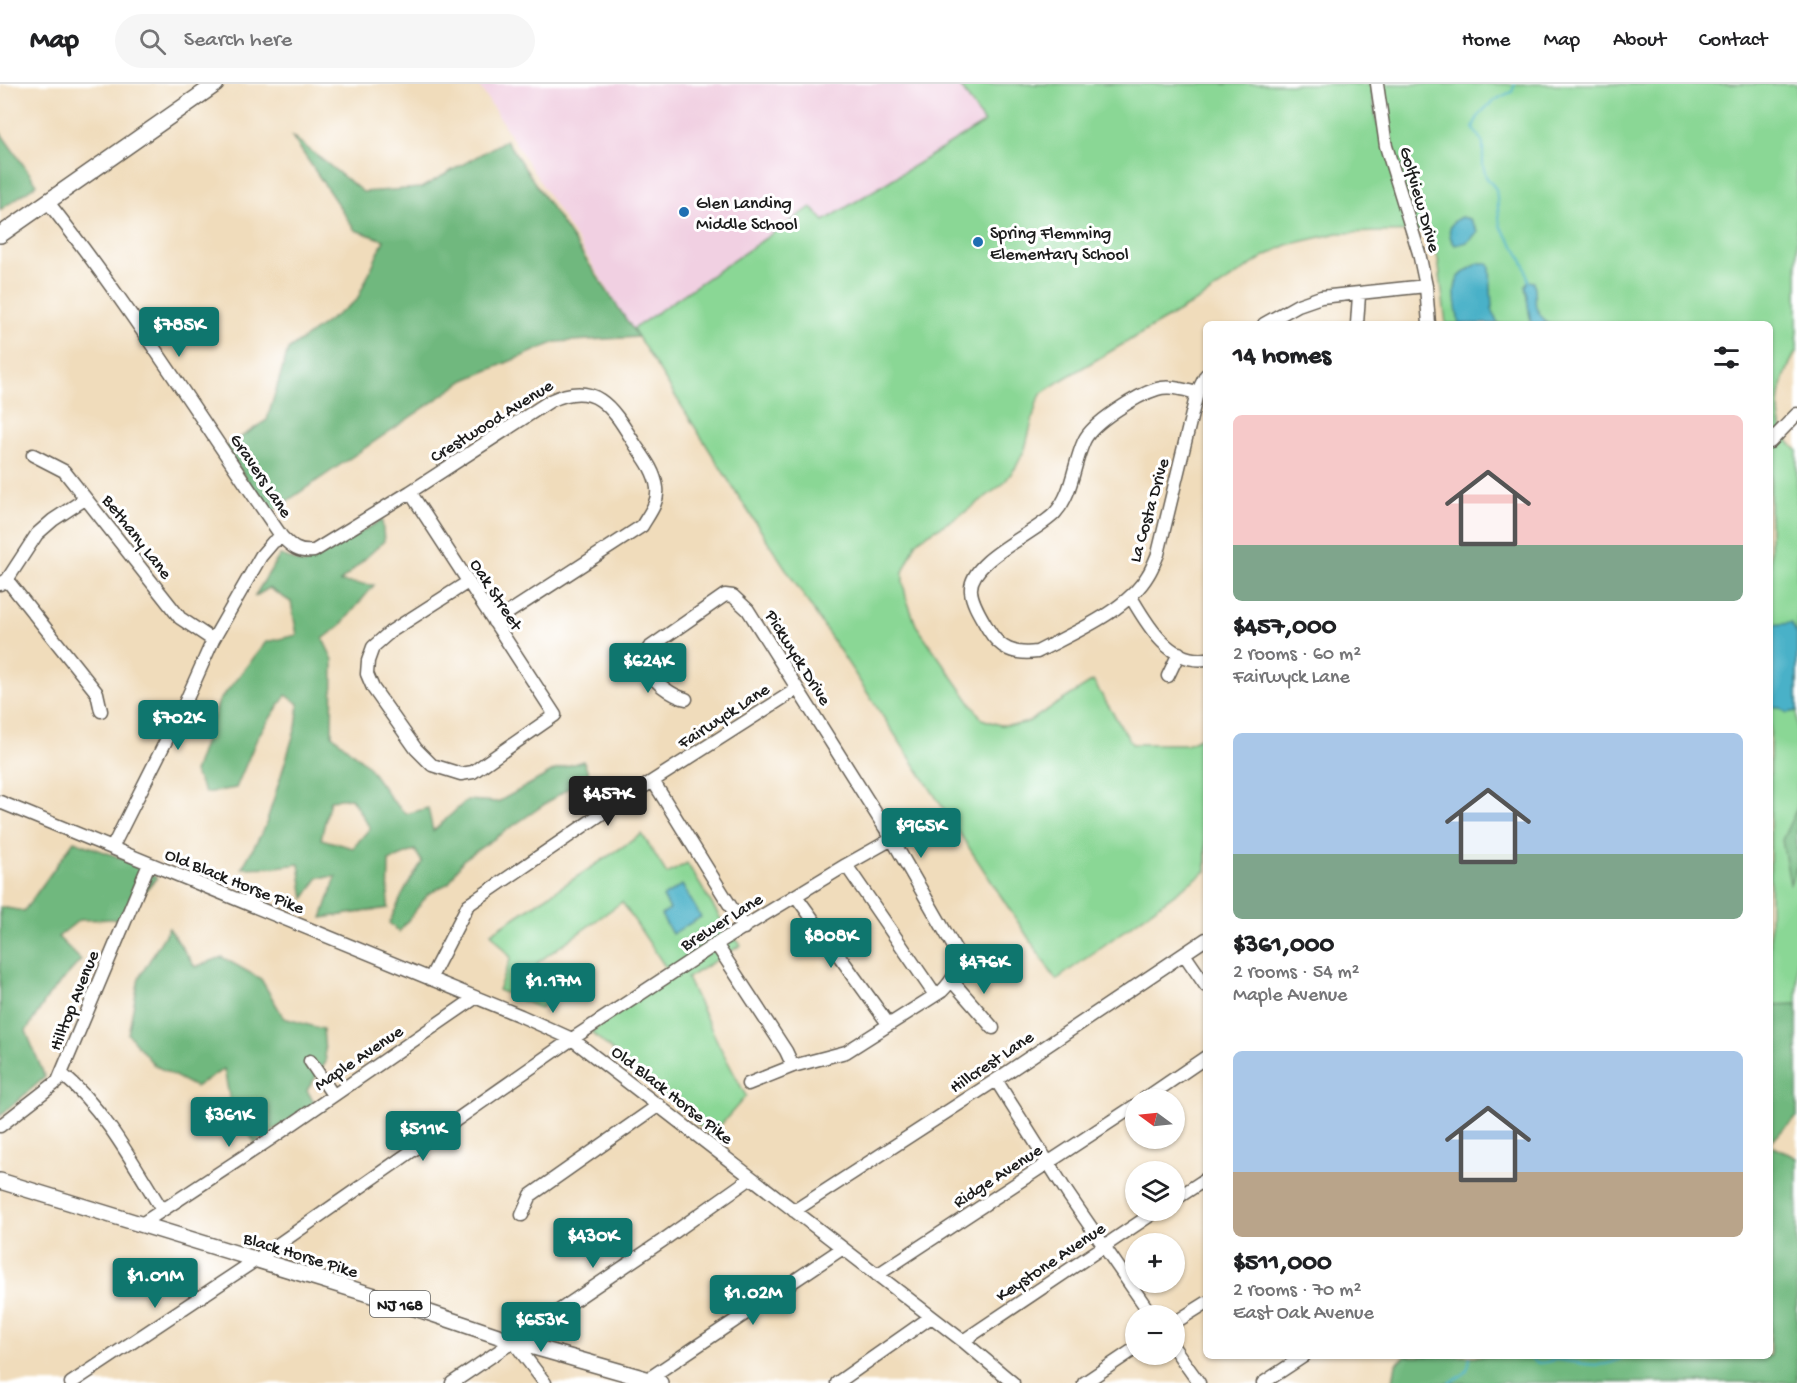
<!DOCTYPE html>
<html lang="en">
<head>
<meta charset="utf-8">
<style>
	body { margin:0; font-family:"Gochi Hand",sans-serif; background:#f6f6f6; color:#202124; height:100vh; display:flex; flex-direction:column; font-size:22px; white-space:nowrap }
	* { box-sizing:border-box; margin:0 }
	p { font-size:20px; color:#757577 }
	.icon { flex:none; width:33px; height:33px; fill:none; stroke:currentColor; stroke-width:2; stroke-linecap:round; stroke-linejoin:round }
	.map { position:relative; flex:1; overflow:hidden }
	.details { position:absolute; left:1203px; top:237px; width:570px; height:1038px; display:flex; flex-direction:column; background:#fff; border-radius:9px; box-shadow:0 2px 4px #0004 }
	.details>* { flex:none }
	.needle { width:39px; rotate:285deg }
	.controls { position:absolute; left:1125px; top:1005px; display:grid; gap:12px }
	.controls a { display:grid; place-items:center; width:60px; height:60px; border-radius:50%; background:#fff; box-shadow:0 2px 4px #0004; font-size:30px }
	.price { position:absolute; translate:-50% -51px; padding:0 14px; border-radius:6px; background:#0f766e; color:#fff; font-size:20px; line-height:39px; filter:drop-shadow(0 2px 3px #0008) }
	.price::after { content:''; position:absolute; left:50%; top:36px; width:18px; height:14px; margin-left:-9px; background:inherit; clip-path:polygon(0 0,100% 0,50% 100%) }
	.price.active { background:#222; color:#fff }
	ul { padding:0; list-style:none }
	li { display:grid; align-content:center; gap:12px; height:318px; padding:0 30px }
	li span { display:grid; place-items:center; height:186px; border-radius:9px; color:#555 }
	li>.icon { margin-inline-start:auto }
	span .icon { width:108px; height:108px; fill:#fffc; stroke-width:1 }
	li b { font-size:26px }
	h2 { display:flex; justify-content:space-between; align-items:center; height:72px; padding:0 30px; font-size:26px }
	header { display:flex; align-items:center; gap:36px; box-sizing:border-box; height:84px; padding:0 30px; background:#fff; border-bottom:2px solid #e0e0e0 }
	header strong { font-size:28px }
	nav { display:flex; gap:33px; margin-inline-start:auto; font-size:21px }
	.search { width:420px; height:54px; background:#f6f6f6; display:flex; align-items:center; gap:15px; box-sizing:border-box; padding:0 21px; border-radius:33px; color:#757577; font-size:22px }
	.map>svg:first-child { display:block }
	.built { fill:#f1d0e2 }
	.green { fill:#8ad795; stroke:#537a58; stroke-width:1.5 }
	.forest { fill:#6fb87e; stroke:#466a4d; stroke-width:1.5; fill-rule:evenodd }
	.water { fill:#49b1c8; stroke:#326672; stroke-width:1.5 }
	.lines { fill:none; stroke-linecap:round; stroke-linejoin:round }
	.stream { stroke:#49b1c8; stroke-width:2 }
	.minor-casing { stroke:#665f54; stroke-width:15 }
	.major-casing { stroke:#665f54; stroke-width:18 }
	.minor { stroke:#fff; stroke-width:12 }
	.major { stroke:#fff; stroke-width:15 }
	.poi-dot { fill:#1f6fb2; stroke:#fff; stroke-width:2 }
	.labels { text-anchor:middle; stroke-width:6; stroke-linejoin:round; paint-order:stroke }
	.shield { fill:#fff; stroke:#606060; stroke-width:1.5 }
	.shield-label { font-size:16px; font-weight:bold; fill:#1c1c1c }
	.street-label { font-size:18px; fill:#1c1c1c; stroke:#fff }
	.poi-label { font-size:18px; fill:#1c1c1c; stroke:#fff; text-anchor:start }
</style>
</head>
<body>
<header>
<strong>Map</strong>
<div class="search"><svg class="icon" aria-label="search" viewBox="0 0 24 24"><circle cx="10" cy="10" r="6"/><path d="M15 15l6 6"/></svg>Search here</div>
<nav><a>Home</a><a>Map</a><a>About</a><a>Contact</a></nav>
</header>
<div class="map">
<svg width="1797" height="1299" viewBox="0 0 1797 1299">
	<rect width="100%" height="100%" fill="#fff"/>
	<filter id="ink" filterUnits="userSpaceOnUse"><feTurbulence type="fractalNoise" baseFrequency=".0167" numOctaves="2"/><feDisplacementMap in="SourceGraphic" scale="12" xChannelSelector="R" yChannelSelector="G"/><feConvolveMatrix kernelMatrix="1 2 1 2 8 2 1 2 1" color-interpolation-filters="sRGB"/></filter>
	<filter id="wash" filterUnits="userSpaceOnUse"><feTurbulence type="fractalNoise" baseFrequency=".008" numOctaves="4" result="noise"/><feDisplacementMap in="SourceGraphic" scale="24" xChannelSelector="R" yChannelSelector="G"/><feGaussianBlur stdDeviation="1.35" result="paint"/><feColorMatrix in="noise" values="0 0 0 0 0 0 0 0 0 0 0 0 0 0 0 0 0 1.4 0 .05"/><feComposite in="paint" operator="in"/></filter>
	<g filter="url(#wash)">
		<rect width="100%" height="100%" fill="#f0dcbb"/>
		<!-- built -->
		<path class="built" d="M 478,0 L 1377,0 L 1382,39 L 1303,60 L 744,421 Z"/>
		<!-- green -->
		<path class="green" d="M 959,0 L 1371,0 L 1377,40 L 1382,39 L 1377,0 L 1797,0 L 1797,266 C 1780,295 1767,341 1797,366 L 1797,933 L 1770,924 L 1770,240 L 1446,240 L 1438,175 L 1429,147 L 1338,149 L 1287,161 L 1265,172 L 1202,214 L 1060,297 L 1042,309 L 1037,318 L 1025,365 L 1016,383 L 1003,400 L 965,428 L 923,453 L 916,459 L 903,488 L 903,498 L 906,513 L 916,541 L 982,635 L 1000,641 L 1016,641 L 1028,638 L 1093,597 L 1132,660 L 1187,660 L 1206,651 L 1206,787 L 1056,896 L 744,421 L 633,245 L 811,123 L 824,137 L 984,39 Z
			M 642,750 L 667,790 L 687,779 L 727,845 L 741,861 L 687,894 L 719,961 L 746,1012 L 711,1052 L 591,948 L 670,890 L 622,818 L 537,879 L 561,909 L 540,924 L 498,906 L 511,874 L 491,849 Z"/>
		<!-- forest -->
		<path class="forest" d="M 0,48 L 37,100 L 0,126 Z
			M 291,51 L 363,108 L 421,104 L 506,56 L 638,253 L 556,258 L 465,296 L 268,430 L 226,363 L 267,336 L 288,266 L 357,216 L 384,156 L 355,146 Z
			M 382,436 L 384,457 L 340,498 L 374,501 L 341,541 L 323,555 L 333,576 L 332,651 L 367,681 L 392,716 L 406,730 L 428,724 L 433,747 L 467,716 L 498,718 L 555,686 L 583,677 L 589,690 L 463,776 L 449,799 L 428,810 L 399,848 L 389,839 L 405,805 L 422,778 L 415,766 L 389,777 L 388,824 L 322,834 L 336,793 L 319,793 L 304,815 L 299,780 L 276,783 L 242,784 L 265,743 L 296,643 L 299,620 L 286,611 L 258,652 L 236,704 L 205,709 L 194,688 L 219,617 L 266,558 L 297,551 L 291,518 L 269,504 L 254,513 L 280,471 L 304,480 ZM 351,714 L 370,744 L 353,764 L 321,755 L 330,716 Z
			M 1797,724 L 1797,781 L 1790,800 L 1782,756 Z
			M 74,757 L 138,780 L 157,794 L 118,835 L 79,836 L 58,853 L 81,876 L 49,911 L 26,947 L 45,993 L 0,1032 L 0,823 L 24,827 Z
			M 169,844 L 195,883 L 222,873 L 261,895 L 284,934 L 323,945 L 326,978 L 307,1006 L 314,1019 L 255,1059 L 231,1023 L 224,985 L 195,1003 L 154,981 L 128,950 L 139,894 Z
			M 1797,920 L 1797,1033 L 1770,1058 L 1770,921 Z
			M 1770,1061 L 1797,1074 L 1797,1298 L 1390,1299 L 1393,1297 L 1396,1280 L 1406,1272 L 1770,1272 Z"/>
		<!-- water -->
		<path class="water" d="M 1461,133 L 1470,135 L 1478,148 L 1467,158 L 1455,161 C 1446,150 1448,139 1461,133 Z
			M 1479,179 L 1488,179 L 1490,183 L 1492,225 L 1498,240 L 1459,240 C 1457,227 1451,204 1459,193 C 1464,187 1473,183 1479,179 Z
			M 1528,197 L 1534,198 C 1539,223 1528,217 1548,240 L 1531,240 L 1525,202 Z
			M 1791,539 L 1797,549 L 1797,627 L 1787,629 L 1780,624 L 1770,622 L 1770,546 L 1772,541 Z
			M 682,801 L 701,833 L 672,850 L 661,831 L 670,825 L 663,813 Z"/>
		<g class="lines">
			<!-- stream -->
			<path class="stream" d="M 1515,0 L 1512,8 C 1495,14 1478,27 1473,44 L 1483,59 L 1483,82 L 1486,93 L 1496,105 L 1500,142 L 1517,166 L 1525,182 L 1529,200
				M 1531,1272 C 1539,1286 1548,1274 1560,1276 C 1581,1279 1605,1287 1624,1272
				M 1449,1299 C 1464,1288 1468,1294 1470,1272"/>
		</g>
	</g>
	<g filter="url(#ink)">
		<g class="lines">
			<!-- minor casing -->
			<g class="minor-casing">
				<path id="minor" d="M 1377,0 L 1386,62 L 1419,169 L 1426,202 L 1429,240
					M 47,117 C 132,224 204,341 282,453 C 292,463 298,469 314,467 L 410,408 L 550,317 C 598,294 614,327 636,362 C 645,375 655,388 657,404 C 659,418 649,430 642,442 L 494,538
					M 1264,240 L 1298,221 L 1321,213 L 1426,202
					M 1357,240 L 1359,211
					M 1197,309 C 1184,306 1170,301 1157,305 C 1137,311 1092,339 1084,357 C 1073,381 1073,409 1055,429 C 1037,449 968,476 971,507 C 972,520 982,534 988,545 C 1000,565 1014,571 1037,568 C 1073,549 1127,527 1148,491 C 1152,485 1155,477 1158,470 L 1197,309 L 1206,291
					M 1770,358 L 1797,330
					M 33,371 L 64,387 L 180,534 L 213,556
					M 410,408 L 555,631 L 473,688 L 461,690 L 432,681 L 416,665 L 373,604 L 367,590 L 368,577 L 373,563 L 390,548 L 468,498
					M 7,496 L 97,609 L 101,627
					M 0,500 L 7,496 L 37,450 L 53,436 L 85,415
					M 1131,513 C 1147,540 1169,580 1206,575
					M 1168,592 L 1179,569
					M 686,615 C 667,611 634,584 649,564 L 725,511 L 733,512 L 748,526 L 892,755 L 958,870 C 958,887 953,896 942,907 L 846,968 L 793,982 L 748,1000
					M 653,697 L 744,844
					M 0,718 L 521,932 L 572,955 L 963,1257 L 1013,1299
					M 112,764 L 185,619 L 213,556 L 261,472 L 273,458 L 282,453
					M 846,781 L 935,911
					M 796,812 L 889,941
					M 716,860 L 786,967 L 793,982
					M 1184,870 L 1206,902
					M 430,895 L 468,821 L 601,730 L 797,605
					M 952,897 L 993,944
					M 310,977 L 333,1011
					M 62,990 C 105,1026 133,1079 162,1126
					M 996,996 L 1068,1110 L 1152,1232
					M 1143,1016 L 1206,973
					M 0,1042 L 58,997 L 149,780
					M 1174,1116 L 1206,1095
					M 794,1127 L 996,996 L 1206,855
					M 522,1131 L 531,1111 L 659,1021
					M 140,1141 L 272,1054 L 475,914
					M 877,1191 L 1136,1021
					M 1174,1239 L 1206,1219
					M 513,1257 L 545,1299
					M 963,1257 L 1158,1126
					M 1174,1264 L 1199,1299
					M 71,1299 L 256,1176 L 572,955 L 716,860 L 846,781 L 892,755
					M 452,1299 L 662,1157 L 751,1094
					M 642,1299 L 843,1164
					M 837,1299 L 931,1233
					M 1084,1299 L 1136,1264
					M 1263,1299 L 1304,1272"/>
			</g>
			<!-- major casing -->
			<g class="major-casing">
				<path id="major" d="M 0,151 L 216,0
					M 0,1097 L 424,1227 L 513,1257 L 660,1299"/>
			</g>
			<!-- minor -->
			<use href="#minor" class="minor"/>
			<!-- major -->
			<use href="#major" class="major"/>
		</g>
	</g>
	<!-- markers -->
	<g class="poi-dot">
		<circle cx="684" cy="128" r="6"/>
		<circle cx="978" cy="158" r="6"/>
	</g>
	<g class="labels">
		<!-- shield labels -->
		<rect class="shield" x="370" y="1207" width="60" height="26" rx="4.5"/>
		<g class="shield-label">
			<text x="400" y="1226">NJ 168</text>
		</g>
		<!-- street labels -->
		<g class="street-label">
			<text transform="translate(1421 115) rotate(74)" y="6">Golfview Drive</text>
			<text transform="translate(491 336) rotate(-32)" y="6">Crestwood Avenue</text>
			<text transform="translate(262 391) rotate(56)" y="6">Gravers Lane</text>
			<text transform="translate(1148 426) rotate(-74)" y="6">La Costa Drive</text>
			<text transform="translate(138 452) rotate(52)" y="6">Bethany Lane</text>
			<text transform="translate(497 510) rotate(57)" y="6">Oak Street</text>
			<text transform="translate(799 573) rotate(58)" y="6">Pickwyck Drive</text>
			<text transform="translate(723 631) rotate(-33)" y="6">Fairwyck Lane</text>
			<text transform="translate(235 796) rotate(22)" y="6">Old Black Horse Pike</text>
			<text transform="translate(721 837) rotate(-32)" y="6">Brewer Lane</text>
			<text transform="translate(73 916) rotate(-68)" y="6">Hilltop Avenue</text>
			<text transform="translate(358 973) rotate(-34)" y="6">Maple Avenue</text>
			<text transform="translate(991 977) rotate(-34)" y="6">Hillcrest Lane</text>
			<text transform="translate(673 1010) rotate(38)" y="6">Old Black Horse Pike</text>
			<text transform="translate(997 1091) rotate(-33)" y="6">Ridge Avenue</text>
			<text transform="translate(301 1170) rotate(17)" y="6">Black Horse Pike</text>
			<text transform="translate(1050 1177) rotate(-34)" y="6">Keystone Avenue</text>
		</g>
		<!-- poi labels -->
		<g class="poi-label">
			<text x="696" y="124">Glen Landing<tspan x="696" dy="21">Middle School</tspan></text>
			<text x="990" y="154">Spring Flemming<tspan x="990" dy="21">Elementary School</tspan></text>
		</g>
	</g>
</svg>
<div class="controls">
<a><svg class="needle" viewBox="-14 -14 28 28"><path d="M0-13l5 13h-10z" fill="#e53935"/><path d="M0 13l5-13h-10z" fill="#757577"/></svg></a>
<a><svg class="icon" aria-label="layers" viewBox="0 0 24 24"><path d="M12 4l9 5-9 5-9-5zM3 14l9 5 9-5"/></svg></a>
<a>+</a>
<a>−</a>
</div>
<b class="price" style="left:179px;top:274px">$785K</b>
<b class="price" style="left:648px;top:610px">$624K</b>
<b class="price" style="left:178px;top:667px">$702K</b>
<b class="price active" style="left:608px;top:743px">$457K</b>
<b class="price" style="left:921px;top:775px">$965K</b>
<b class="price" style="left:831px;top:885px">$808K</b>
<b class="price" style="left:984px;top:911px">$476K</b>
<b class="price" style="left:553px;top:930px">$1.17M</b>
<b class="price" style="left:229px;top:1064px">$361K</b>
<b class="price" style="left:423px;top:1078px">$511K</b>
<b class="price" style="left:593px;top:1185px">$430K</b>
<b class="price" style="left:155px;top:1225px">$1.01M</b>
<b class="price" style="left:753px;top:1242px">$1.02M</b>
<b class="price" style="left:541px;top:1269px">$653K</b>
<section class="details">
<h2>14 homes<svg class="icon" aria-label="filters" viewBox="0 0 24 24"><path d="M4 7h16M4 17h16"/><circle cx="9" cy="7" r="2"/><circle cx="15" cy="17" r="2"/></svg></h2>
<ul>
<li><span style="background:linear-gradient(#f6c9c9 70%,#7fa58c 0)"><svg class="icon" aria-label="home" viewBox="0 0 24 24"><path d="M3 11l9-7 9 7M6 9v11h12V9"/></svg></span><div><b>$457,000</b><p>2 rooms · 60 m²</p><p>Fairwyck Lane</p></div></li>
<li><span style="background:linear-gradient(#a9c7e8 65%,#7fa58c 0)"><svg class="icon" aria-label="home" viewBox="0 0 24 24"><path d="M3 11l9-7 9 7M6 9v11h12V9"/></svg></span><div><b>$361,000</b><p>2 rooms · 54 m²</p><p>Maple Avenue</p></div></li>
<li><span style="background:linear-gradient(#a9c7e8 65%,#b9a48a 0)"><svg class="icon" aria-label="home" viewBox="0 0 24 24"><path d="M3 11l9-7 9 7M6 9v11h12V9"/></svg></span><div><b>$511,000</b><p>2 rooms · 70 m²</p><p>East Oak Avenue</p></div></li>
</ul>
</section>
</div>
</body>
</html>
